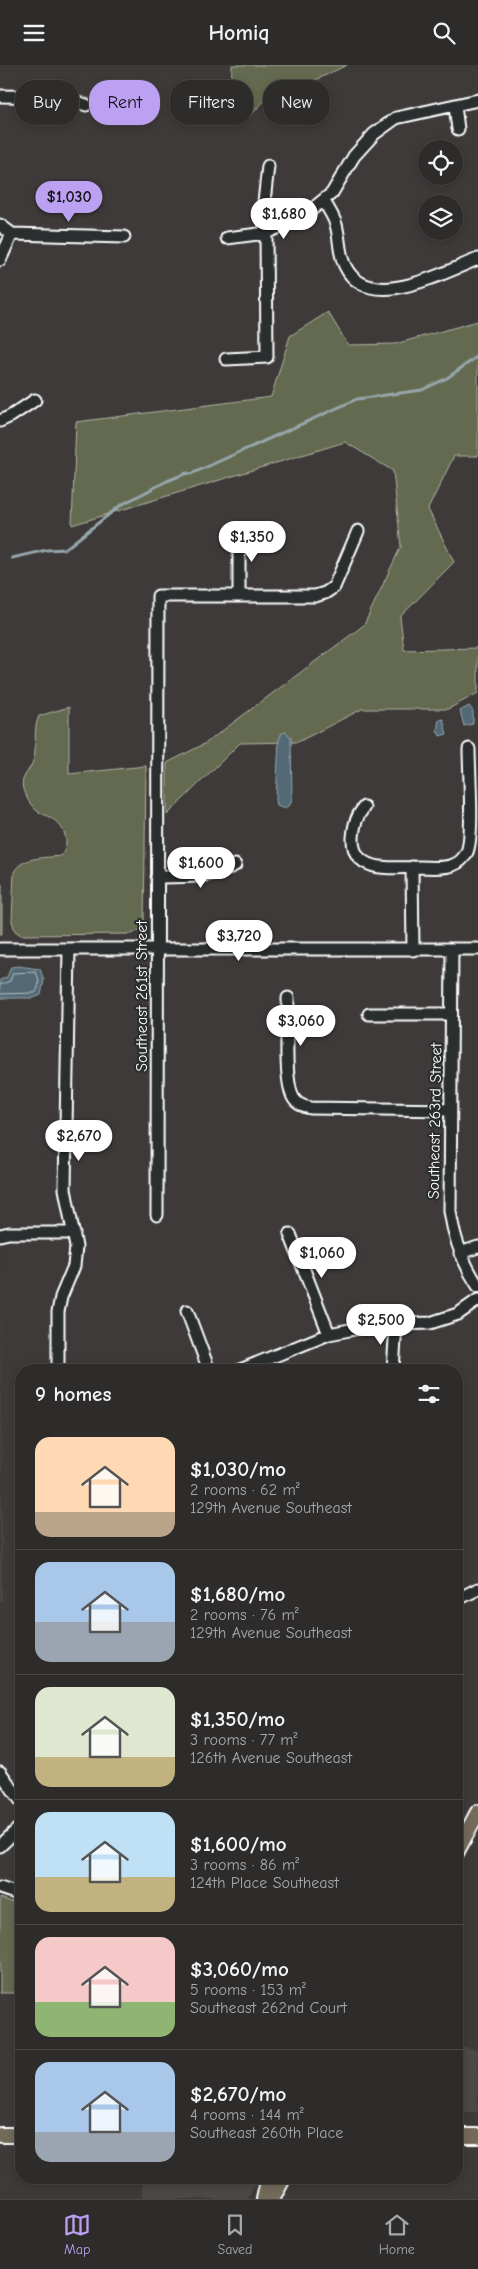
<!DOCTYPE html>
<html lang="en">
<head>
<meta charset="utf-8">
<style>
	body { margin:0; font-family:"Comic Neue",sans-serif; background:#363433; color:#f1f3f6; height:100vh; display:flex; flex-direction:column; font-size:19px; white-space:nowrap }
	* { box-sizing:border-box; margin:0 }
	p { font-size:16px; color:#a7a7a9 }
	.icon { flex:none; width:28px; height:28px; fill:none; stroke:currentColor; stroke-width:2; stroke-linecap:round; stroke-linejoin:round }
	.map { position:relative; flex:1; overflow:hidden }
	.drawer { position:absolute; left:15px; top:1299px; width:448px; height:820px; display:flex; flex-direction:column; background:#2e2c2b; border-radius:20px; box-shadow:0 2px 8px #0003,0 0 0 1px #494847 }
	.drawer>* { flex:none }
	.guide { position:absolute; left:15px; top:15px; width:449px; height:45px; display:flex; gap:10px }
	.controls { position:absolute; left:418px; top:75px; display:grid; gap:10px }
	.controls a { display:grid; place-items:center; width:45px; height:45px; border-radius:50%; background:#2e2c2b; box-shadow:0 2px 8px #0003,0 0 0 1px #494847; font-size:25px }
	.price { position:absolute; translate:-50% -42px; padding:0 11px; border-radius:18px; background:#fff; color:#222; font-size:16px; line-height:32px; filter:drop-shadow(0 1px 2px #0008) }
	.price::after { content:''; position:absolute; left:50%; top:30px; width:15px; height:11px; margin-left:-8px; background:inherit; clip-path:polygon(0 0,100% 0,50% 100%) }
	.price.active { background:#bca0f2; color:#111 }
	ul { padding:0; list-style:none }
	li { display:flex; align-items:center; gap:15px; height:125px; padding:0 20px }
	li+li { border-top:1px solid #494847 }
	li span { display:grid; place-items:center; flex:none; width:140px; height:100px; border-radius:15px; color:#555 }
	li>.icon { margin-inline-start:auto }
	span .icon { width:60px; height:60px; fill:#fffc; stroke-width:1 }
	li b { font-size:21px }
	h2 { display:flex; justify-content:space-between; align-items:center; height:60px; padding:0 20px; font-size:21px }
	.tag { padding:0 18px; border-radius:20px; background:#2e2c2b; box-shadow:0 2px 8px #0003,0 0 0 1px #494847; font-size:18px; line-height:45px }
	.tag.active { background:#bca0f2; color:#111 }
	header { display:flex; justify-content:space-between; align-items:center; height:65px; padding:0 20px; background:#2e2c2b; font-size:22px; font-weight:700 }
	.menu { display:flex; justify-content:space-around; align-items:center; height:70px; border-top:1px solid #494847; background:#2e2c2b; font-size:14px; color:#a7a7a9 }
	.menu a { display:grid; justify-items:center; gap:2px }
	.menu .active { color:#bca0f2 }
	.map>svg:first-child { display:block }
	.built { fill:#4e4744 }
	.green { fill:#646a50; stroke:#b2b4a8 }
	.water { fill:#526a76; stroke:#97a6ad }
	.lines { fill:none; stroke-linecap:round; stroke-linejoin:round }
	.shore { stroke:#bac3c8; stroke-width:1 }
	.stream { stroke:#97a6ad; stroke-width:3 }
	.minor-casing { stroke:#fff; stroke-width:15 }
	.major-casing { stroke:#fff; stroke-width:18 }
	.minor { stroke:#2a2d2e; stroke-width:11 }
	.major { stroke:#736b5a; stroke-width:14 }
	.labels { text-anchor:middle; stroke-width:4; stroke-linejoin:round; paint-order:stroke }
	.street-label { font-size:16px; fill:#fff; stroke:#2a2d2e }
</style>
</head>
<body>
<header><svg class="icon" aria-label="menu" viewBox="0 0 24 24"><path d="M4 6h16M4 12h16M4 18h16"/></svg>Homiq<svg class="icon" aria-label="search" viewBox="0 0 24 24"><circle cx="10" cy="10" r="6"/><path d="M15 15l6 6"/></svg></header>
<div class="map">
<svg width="478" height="2134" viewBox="0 0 478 2134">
	<rect width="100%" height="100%" fill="#3d3a39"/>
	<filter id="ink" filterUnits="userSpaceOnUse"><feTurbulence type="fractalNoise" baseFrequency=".02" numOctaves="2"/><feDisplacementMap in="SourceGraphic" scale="10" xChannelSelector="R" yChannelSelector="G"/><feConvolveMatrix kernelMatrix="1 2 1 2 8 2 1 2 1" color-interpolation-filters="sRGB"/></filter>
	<g filter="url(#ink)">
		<!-- built -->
		<path class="built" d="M 0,1184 L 2,1536 L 0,1536 Z
			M 456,1980 L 478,1985 L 478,2047 L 456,2047 Z
			M 142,2113 L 142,2112 L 258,2113 L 248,2134 L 142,2134 Z"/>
		<!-- green -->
		<path class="green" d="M 232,0 L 347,0 L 303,21 L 294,32 L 266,34 L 251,50 L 244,52 C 226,43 232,17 232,0 Z
			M 328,247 L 348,280 L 395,279 L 478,256 L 478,391 L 454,391 L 428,444 L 454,497 L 400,552 L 404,585 L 478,583 L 478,628 L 448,644 L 362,644 L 298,677 L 240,678 L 167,750 L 167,698 L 206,678 L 364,560 L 401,481 L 393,406 L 345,377 L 72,460 L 76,357 L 271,332 L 290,271 Z
			M 69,642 L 69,709 L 146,701 L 144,859 L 139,865 L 132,869 L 21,870 L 15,866 L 12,856 L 14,807 C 22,791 46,793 61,791 C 71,778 65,761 51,753 C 46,750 41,749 37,746 C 31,741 27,734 24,727 C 18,713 29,708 33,696 C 38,681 32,666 39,651 Z
			M 0,818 L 2,819 L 2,869 L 0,869 Z
			M 0,1833 L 21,1840 L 21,1928 L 0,1928 Z"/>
		<!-- water -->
		<path class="water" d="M 199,16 L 211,19 L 213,29 L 210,34 L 195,36 L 187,32 L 185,21 Z
			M 469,641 L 473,646 L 473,659 L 464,661 L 460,646 Z
			M 443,654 L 447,669 L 440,671 L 437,665 L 439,655 Z
			M 286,667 L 291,672 L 292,735 L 290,740 L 284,743 L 277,740 L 276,735 L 279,674 L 282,668 Z
			M 18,901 L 40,904 L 44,915 L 41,930 L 34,933 L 0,933 L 0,915 L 7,912 L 11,902 Z"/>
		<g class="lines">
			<!-- shore -->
			<path class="shore" d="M 0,920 L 10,916 L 13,908 L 35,907 C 40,913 40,922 35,928 L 0,929"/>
			<!-- stream -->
			<path class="stream" d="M 12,493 L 47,485 L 65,484 L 121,440 L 167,416 L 187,408 L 191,409 L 357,334 L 422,325 L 447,313 L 478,291"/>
			<!-- minor casing -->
			<g class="minor-casing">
				<path id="minor" d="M 0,31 L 62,32 L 86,40
					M 455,41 L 458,64
					M 324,136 C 328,144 336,154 337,164 C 340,176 339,190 345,201 C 368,249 444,207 478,194
					M 0,160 L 12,169
					M 12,169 L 124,172
					M 227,173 L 266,168 L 305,150 L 332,128 L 354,91 L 374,69 L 396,53 L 478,35
					M 0,195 L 12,169
					M 226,294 L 267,292 L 266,168 L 263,146 L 268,101
					M 0,356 L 11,351 L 35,335
					M 239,465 L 239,531
					M 364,742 C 356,752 354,760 353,773 C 352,809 394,803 419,802 C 430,802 443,804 453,800 C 459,798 464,793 467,787 C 474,770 469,706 469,684
					M 412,802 L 413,885
					M 157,812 C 186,811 209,814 235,800
					M 0,884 L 478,884
					M 452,884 L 450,1146 C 454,1174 463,1198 478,1221
					M 288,933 C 288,955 283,1017 294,1034 C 298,1040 304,1042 311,1043 L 451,1045
					M 369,949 L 451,949
					M 157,1150 L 158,531 L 315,531 L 325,528 L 334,522 L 358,466
					M 290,1169 L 329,1269
					M 0,1170 L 9,1168 L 74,1168
					M 460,1188 L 478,1182
					M 187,1246 L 209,1305
					M 58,1305 L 58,1247 L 61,1232 L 74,1201 L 76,1182 L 65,1124 L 69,884
					M 240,1305 L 329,1269 L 375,1260 L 430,1258 L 458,1249 L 478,1235
					M 393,1305 L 396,1259
					M 456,1535 L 478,1524
					M 0,1707 L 21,1736
					M 0,1781 L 21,1761
					M 0,1823 L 21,1830"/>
			</g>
			<!-- major casing -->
			<g class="major-casing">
				<path id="major" d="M 456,1788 L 478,1747
					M 0,2070 L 21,2070
					M 456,2071 L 478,2071
					M 264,2134 L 269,2112
					M 272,2134 L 284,2112"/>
			</g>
			<!-- minor -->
			<use href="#minor" class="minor"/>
			<!-- major -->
			<use href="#major" class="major"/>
		</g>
	</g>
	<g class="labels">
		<!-- street labels -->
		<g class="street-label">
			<text transform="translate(141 931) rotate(-90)" y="6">Southeast 261st Street</text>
			<text transform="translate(434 1056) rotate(-89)" y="6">Southeast 263rd Street</text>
		</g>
	</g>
</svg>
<div class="controls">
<a><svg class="icon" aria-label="locate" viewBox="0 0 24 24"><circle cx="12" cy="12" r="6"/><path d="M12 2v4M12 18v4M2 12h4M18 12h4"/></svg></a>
<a><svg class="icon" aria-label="layers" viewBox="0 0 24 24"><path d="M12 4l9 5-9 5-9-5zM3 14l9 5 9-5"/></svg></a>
</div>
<b class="price active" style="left:69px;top:158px">$1,030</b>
<b class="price" style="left:284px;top:175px">$1,680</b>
<b class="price" style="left:252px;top:498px">$1,350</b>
<b class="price" style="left:201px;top:824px">$1,600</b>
<b class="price" style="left:239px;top:897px">$3,720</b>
<b class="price" style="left:301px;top:982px">$3,060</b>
<b class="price" style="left:79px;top:1097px">$2,670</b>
<b class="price" style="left:322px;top:1214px">$1,060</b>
<b class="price" style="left:381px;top:1281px">$2,500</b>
<div class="guide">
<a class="tag">Buy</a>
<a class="tag active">Rent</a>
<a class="tag">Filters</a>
<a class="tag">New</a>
</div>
<section class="drawer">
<h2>9 homes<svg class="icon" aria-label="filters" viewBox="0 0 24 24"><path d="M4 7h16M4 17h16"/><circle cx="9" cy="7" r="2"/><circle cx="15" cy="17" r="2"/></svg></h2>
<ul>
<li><span style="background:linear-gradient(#ffd9b3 75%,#b9a48a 0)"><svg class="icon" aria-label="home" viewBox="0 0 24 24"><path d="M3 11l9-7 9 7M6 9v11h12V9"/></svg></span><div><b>$1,030/mo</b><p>2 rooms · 62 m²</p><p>129th Avenue Southeast</p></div></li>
<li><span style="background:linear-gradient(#a9c7e8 60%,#9aa5b1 0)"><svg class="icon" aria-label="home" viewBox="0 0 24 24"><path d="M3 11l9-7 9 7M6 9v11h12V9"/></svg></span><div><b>$1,680/mo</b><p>2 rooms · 76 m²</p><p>129th Avenue Southeast</p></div></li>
<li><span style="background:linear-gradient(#dfe7d0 70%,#c2b280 0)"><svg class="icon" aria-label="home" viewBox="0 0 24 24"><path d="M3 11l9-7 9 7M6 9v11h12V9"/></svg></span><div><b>$1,350/mo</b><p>3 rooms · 77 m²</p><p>126th Avenue Southeast</p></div></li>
<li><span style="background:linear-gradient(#bfe0f5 65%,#c2b280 0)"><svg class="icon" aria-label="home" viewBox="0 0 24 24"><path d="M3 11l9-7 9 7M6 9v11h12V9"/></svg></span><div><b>$1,600/mo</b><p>3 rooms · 86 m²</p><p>124th Place Southeast</p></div></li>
<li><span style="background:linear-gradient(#f6c9c9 65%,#8fb573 0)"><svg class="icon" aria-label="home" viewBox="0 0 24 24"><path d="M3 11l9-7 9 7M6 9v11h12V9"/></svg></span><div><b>$3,060/mo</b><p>5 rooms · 153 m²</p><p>Southeast 262nd Court</p></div></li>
<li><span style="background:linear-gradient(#a9c7e8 70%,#9aa5b1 0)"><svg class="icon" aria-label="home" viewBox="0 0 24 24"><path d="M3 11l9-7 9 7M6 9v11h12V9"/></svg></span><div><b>$2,670/mo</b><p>4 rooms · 144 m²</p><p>Southeast 260th Place</p></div></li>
</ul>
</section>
</div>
<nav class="menu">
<a class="active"><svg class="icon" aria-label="map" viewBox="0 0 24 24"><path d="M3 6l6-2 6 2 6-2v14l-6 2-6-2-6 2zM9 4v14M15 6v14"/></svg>Map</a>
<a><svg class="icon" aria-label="saved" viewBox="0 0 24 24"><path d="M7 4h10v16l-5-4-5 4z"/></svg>Saved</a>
<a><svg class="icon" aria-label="home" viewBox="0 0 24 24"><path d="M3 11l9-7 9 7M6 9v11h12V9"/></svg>Home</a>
</nav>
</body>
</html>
